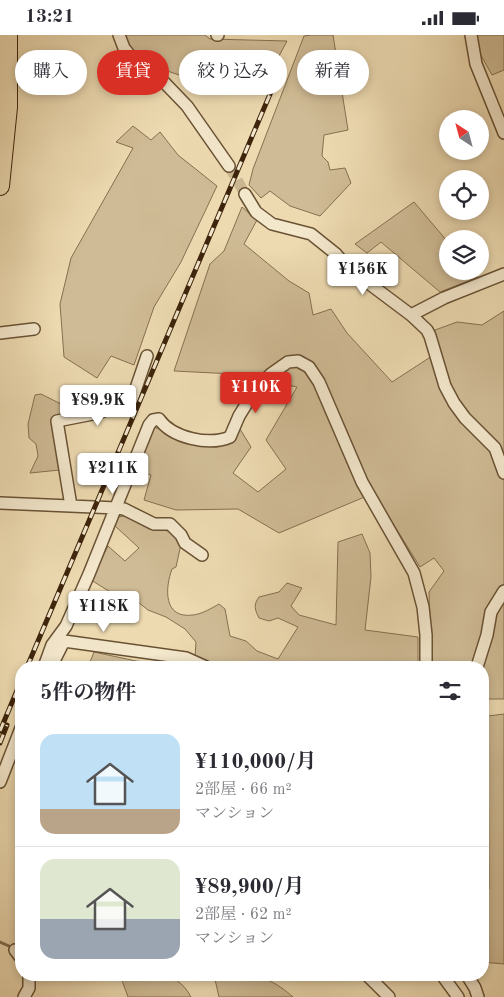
<!DOCTYPE html>
<html lang="ja">
<head>
<meta charset="utf-8">
<style>
	body { margin:0; font-family:"Old Standard TT","Noto Serif JP",serif; background:#f7f7f7; color:#2b2b33; height:100vh; display:flex; flex-direction:column; font-size:19px; white-space:nowrap }
	* { box-sizing:border-box; margin:0 }
	p { font-size:16px; color:#7c7c81 }
	.icon { flex:none; width:28px; height:28px; fill:none; stroke:currentColor; stroke-width:2; stroke-linecap:round; stroke-linejoin:round }
	.map { position:relative; flex:1; overflow:hidden }
	.details { position:absolute; left:15px; top:626px; width:474px; height:320px; display:flex; flex-direction:column; background:#fff; border-radius:20px; box-shadow:0 2px 8px #0003 }
	.details>* { flex:none }
	.top-card { position:absolute; left:15px; top:15px; width:475px; height:45px; display:flex; gap:10px }
	.needle { width:32px; rotate:324deg }
	.tools { position:absolute; left:439px; top:75px; display:grid; gap:10px }
	.tools a { display:grid; place-items:center; width:50px; height:50px; border-radius:50%; background:#fff; box-shadow:0 2px 8px #0003; font-size:25px }
	.price { position:absolute; translate:-50% -42px; padding:0 11px; border-radius:5px; background:#fff; color:#222; font-size:16px; line-height:32px; filter:drop-shadow(0 1px 2px #0008) }
	.price::after { content:''; position:absolute; left:50%; top:30px; width:15px; height:11px; margin-left:-8px; background:inherit; clip-path:polygon(0 0,100% 0,50% 100%) }
	.price.current { background:#d93025; color:#fff }
	ul { padding:0; list-style:none }
	li { display:flex; align-items:center; gap:15px; height:125px; padding:0 25px }
	li+li { border-top:1px solid #e1e1e2 }
	li span { display:grid; place-items:center; flex:none; width:140px; height:100px; border-radius:15px; color:#555 }
	li>.icon { margin-inline-start:auto }
	span .icon { width:60px; height:60px; fill:#fffc; stroke-width:1 }
	li b { font-size:21px }
	h2 { display:flex; justify-content:space-between; align-items:center; height:60px; padding:0 25px; font-size:21px }
	.tag { padding:0 18px; border-radius:22px; background:#fff; box-shadow:0 2px 8px #0003; font-size:18px; line-height:45px }
	.tag.current { background:#d93025; color:#fff }
	.status { display:flex; justify-content:space-between; align-items:center; height:35px; padding:0 25px; background:#fff; direction:ltr }
	.status svg { height:14px; fill:currentColor }
	.map>svg:first-child { display:block }
	.green { fill:#cfbb95; stroke:#867050 }
	.lines { fill:none; stroke-linecap:round; stroke-linejoin:round }
	.stream { stroke:#836c4d; stroke-width:3 }
	.street-tunnel { stroke:#cab690; stroke-width:11; stroke-dasharray:11 5.5; stroke-linecap:butt }
	.street-casing { stroke:#695234; stroke-width:14 }
	.primary-casing { stroke:#3d240b; stroke-width:20 }
	.street { stroke:#f3e7cc; stroke-width:11 }
	.primary { stroke:#eddab1; stroke-width:18 }
	.rail-casing { stroke:#3d240b; stroke-width:5 }
	.rail { stroke:#f3e7cc; stroke-width:3; stroke-dasharray:9; stroke-linecap:butt }
</style>
</head>
<body>
<div class="status"><b>13:21</b><svg viewBox="0 0 49 12"><path d="M0 12V9h3v3zM5 12V6h3v6zM10 12V3h3v9zM15 12V0h3v12zM26 1h20v11H26zM47 4h2v5h-2z"/></svg></div>
<div class="map">
<svg width="504" height="962" viewBox="0 0 504 962">
	<rect width="100%" height="100%" fill="#eddab1"/>
	<filter id="stains"><feTurbulence type="fractalNoise" baseFrequency=".004" numOctaves="4"/><feColorMatrix values="0 0 0 0 .2 0 0 0 0 .09 0 0 0 0 .02 0 0 0 .5 -.17"/></filter>
	<radialGradient id="worn" r=".72"><stop offset=".6" stop-color="#630" stop-opacity="0"/><stop offset="1" stop-color="#630" stop-opacity=".3"/></radialGradient>
	<!-- green -->
	<path class="green" d="M 125,0 L 205,0 L 210,4 L 287,6 L 271,36 L 185,42 L 141,27 L 127,11 Z
		M 311,0 L 333,0 L 348,95 L 324,100 L 322,121 L 328,127 L 330,135 L 345,133 L 351,148 L 320,181 L 290,171 L 270,156 L 261,163 L 249,150 L 253,134 L 304,1 Z
		M 477,0 L 504,0 L 504,35 L 492,40 L 478,15 Z
		M 133,91 L 151,105 L 160,97 L 178,120 L 217,151 L 181,227 L 154,272 L 134,330 L 111,321 L 97,343 L 64,322 L 60,269 L 71,223 L 133,113 L 116,107 Z
		M 414,167 L 447,206 L 448,236 L 473,236 L 478,242 L 440,257 L 381,207 L 367,218 L 355,209 Z
		M 242,172 L 257,185 L 244,209 L 289,246 L 309,258 L 313,280 L 331,274 L 347,298 L 392,347 L 432,321 L 435,295 L 457,287 L 482,290 L 504,276 L 504,664 L 483,664 L 482,632 L 431,632 L 429,557 L 444,536 L 434,523 L 420,532 L 374,458 L 279,498 L 238,474 L 176,475 L 144,465 L 151,440 L 137,435 L 153,392 L 220,410 L 240,394 L 251,412 L 233,438 L 258,457 L 286,434 L 266,405 L 297,352 L 234,339 L 174,336 L 210,229 L 224,216 Z
		M 41,359 L 65,371 L 65,377 L 53,383 L 60,435 L 30,438 L 38,421 L 36,409 L 29,403 L 28,389 L 35,360 Z
		M 125,481 L 149,494 L 169,496 L 181,509 L 176,532 L 172,534 C 165,553 163,584 193,580 C 202,579 212,573 219,569 L 225,574 L 230,601 L 246,606 L 257,616 L 278,624 L 298,592 L 278,583 L 269,586 L 259,583 C 255,575 253,570 259,562 L 279,557 L 287,548 L 302,553 L 291,571 L 299,580 L 336,590 L 338,507 L 362,499 L 370,518 L 371,542 L 365,595 L 418,602 L 418,632 L 217,632 L 195,622 L 196,607 L 185,594 L 166,582 L 148,575 L 138,567 L 120,563 L 91,545 L 108,511 L 125,526 L 139,513 L 114,490 L 118,482 Z
		M 94,617 L 136,626 L 182,630 L 181,632 L 88,632 Z
		M 504,679 L 504,929 L 482,927 L 483,856 L 489,854 L 488,681 Z
		M 120,940 C 150,940 175,932 191,962 L 128,962 Z
		M 214,940 C 249,940 265,937 293,962 L 219,962 Z"/>
	<g class="lines">
		<!-- stream -->
		<path class="stream" d="M 0,907 L 9,911"/>
		<!-- street-tunnel -->
		<path class="street-tunnel" d="M 229,131 L 245,159"/>
		<!-- street casing -->
		<g class="street-casing">
			<path id="street" d="M 119,0 L 124,13 L 136,28 L 161,44 L 187,71 L 229,131
				M 217,0 L 218,0
				M 471,0 L 476,29 L 504,98
				M 245,159 L 256,177 L 272,189 L 311,199 L 336,219 L 347,232 L 411,280 L 444,263 L 504,239
				M 411,280 L 427,295 L 430,301 L 445,351 L 454,368 L 465,383 L 495,413 L 504,438
				M 0,298 L 34,294
				M 0,468 L 117,473 L 124,474 L 154,489 L 170,489 L 181,500 L 185,508 L 202,520
				M 71,471 L 57,386 L 98,378 L 132,365 L 147,321
				M 44,632 L 52,610 L 66,591 L 89,539 L 149,390 L 153,385 L 159,384 C 172,403 209,411 230,402 L 239,381 L 255,355 L 271,339 L 288,327 L 298,326 L 309,332 L 319,347 L 362,447 L 414,538 L 423,572 L 426,600 L 426,632
				M 51,632 L 64,606 L 186,623 L 206,632
				M 477,632 L 487,600 L 491,577 L 504,556
				M 0,747 L 21,693
				M 15,915 L 21,923
				M 367,940 L 389,962
				M 442,940 L 458,962
				M 467,940 L 475,953 L 478,962
				M 24,962 L 29,953 L 29,940"/>
		</g>
		<!-- primary casing -->
		<g class="primary-casing">
			<path id="primary" d="M 0,151 L 8,72 L 8,0"/>
		</g>
		<!-- street -->
		<use href="#street" class="street"/>
		<!-- primary -->
		<use href="#primary" class="primary"/>
		<!-- rail casing -->
		<g class="rail-casing">
			<path id="rail" d="M 27,632 L 276,45
				M 0,696 L 21,646
				M 0,708 L 7,690"/>
		</g>
		<!-- rail -->
		<use href="#rail" class="rail"/>
	</g>
	<rect width="100%" height="100%" filter="url(#stains)"/>
	<rect width="100%" height="100%" fill="url(#worn)"/>
</svg>
<div class="tools">
<a><svg class="needle" viewBox="-14 -14 28 28"><path d="M0-13l5 13h-10z" fill="#e53935"/><path d="M0 13l5-13h-10z" fill="#7c7c81"/></svg></a>
<a><svg class="icon" aria-label="locate" viewBox="0 0 24 24"><circle cx="12" cy="12" r="6"/><path d="M12 2v4M12 18v4M2 12h4M18 12h4"/></svg></a>
<a><svg class="icon" aria-label="layers" viewBox="0 0 24 24"><path d="M12 4l9 5-9 5-9-5zM3 14l9 5 9-5"/></svg></a>
</div>
<b class="price" style="left:363px;top:261px">¥156K</b>
<b class="price current" style="left:256px;top:379px">¥110K</b>
<b class="price" style="left:98px;top:392px">¥89.9K</b>
<b class="price" style="left:113px;top:460px">¥211K</b>
<b class="price" style="left:104px;top:598px">¥118K</b>
<div class="top-card">
<a class="tag">購入</a>
<a class="tag current">賃貸</a>
<a class="tag">絞り込み</a>
<a class="tag">新着</a>
</div>
<section class="details">
<h2>5件の物件<svg class="icon" aria-label="filters" viewBox="0 0 24 24"><path d="M4 7h16M4 17h16"/><circle cx="9" cy="7" r="2"/><circle cx="15" cy="17" r="2"/></svg></h2>
<ul>
<li><span style="background:linear-gradient(#bfe0f5 75%,#b9a48a 0)"><svg class="icon" aria-label="home" viewBox="0 0 24 24"><path d="M3 11l9-7 9 7M6 9v11h12V9"/></svg></span><div><b>¥110,000/月</b><p>2部屋 · 66 m²</p><p>マンション</p></div></li>
<li><span style="background:linear-gradient(#dfe7d0 60%,#9aa5b1 0)"><svg class="icon" aria-label="home" viewBox="0 0 24 24"><path d="M3 11l9-7 9 7M6 9v11h12V9"/></svg></span><div><b>¥89,900/月</b><p>2部屋 · 62 m²</p><p>マンション</p></div></li>
</ul>
</section>
</div>
</body>
</html>
